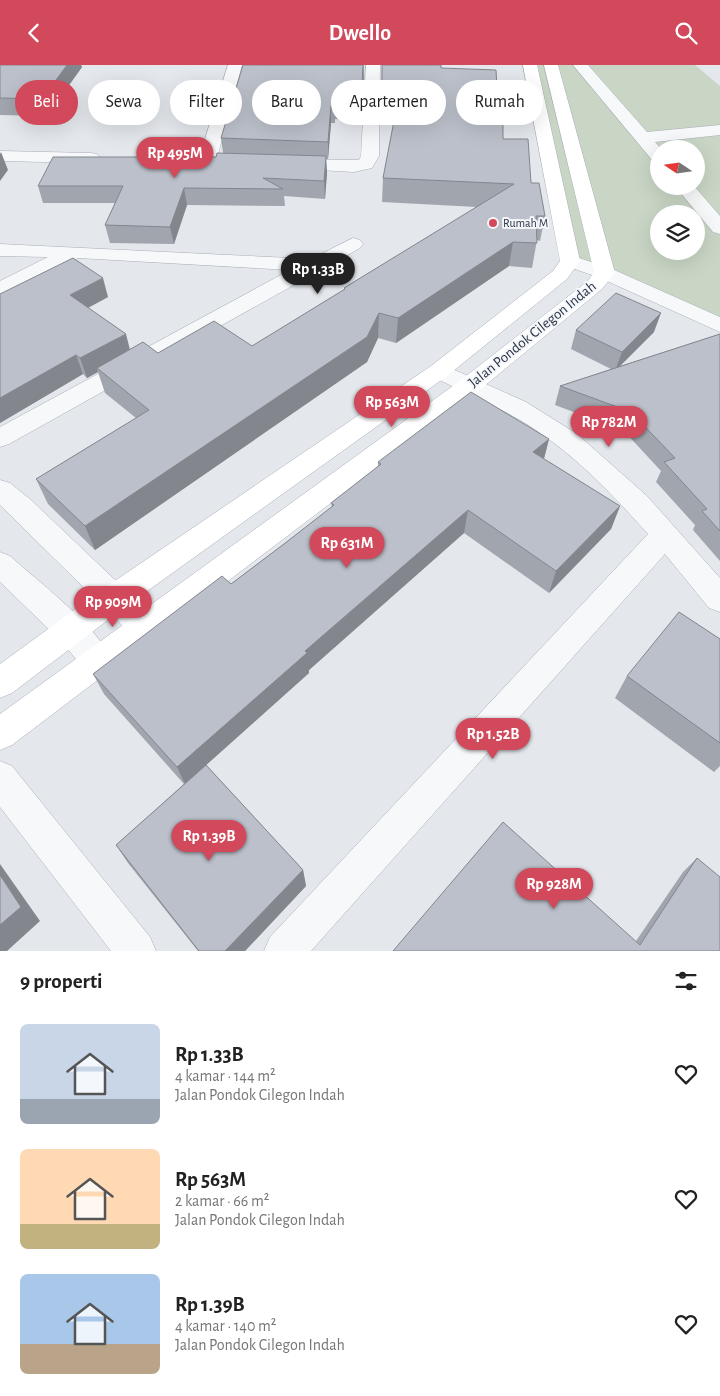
<!DOCTYPE html>
<html lang="id">
<head>
<meta charset="utf-8">
<style>
	body { margin:0; font-family:"Alegreya Sans",sans-serif; background:#f2f2f2; color:#222; height:100vh; display:flex; flex-direction:column; font-size:19px; white-space:nowrap }
	* { box-sizing:border-box; margin:0 }
	p { font-size:16px; color:#767676 }
	.icon { flex:none; width:28px; height:28px; fill:none; stroke:currentColor; stroke-width:2; stroke-linecap:round; stroke-linejoin:round }
	.map { position:relative; height:886px; overflow:hidden }
	.drawer { display:flex; flex-direction:column; background:#fff; flex:1 }
	.drawer>* { flex:none }
	.hud { position:absolute; left:15px; top:15px; width:690px; height:45px; display:flex; gap:10px }
	.needle { width:32px; rotate:283deg }
	.controls { position:absolute; left:650px; top:75px; display:grid; gap:10px }
	.controls a { display:grid; place-items:center; width:55px; height:55px; border-radius:50%; background:#fff; box-shadow:0 5px 20px #0002; font-size:25px }
	.price { position:absolute; translate:-50% -42px; padding:0 11px; border-radius:18px; background:#d1495b; color:#fff; font-size:16px; line-height:32px; filter:drop-shadow(0 1px 2px #0008) }
	.price::after { content:''; position:absolute; left:50%; top:30px; width:15px; height:11px; margin-left:-8px; background:inherit; clip-path:polygon(0 0,100% 0,50% 100%) }
	.price.active { background:#222; color:#fff }
	ul { padding:0; list-style:none }
	li { display:flex; align-items:center; gap:15px; height:125px; padding:0 20px }
	li span { display:grid; place-items:center; flex:none; width:140px; height:100px; border-radius:8px; color:#555 }
	li>.icon { margin-inline-start:auto }
	span .icon { width:60px; height:60px; fill:#fffc; stroke-width:1 }
	li b { font-size:21px }
	h2 { display:flex; justify-content:space-between; align-items:center; height:60px; padding:0 20px; font-size:21px }
	.chip { padding:0 18px; border-radius:22px; background:#fff; box-shadow:0 5px 20px #0002; font-size:18px; line-height:45px }
	.chip.active { background:#d1495b; color:#fff }
	header { display:flex; justify-content:space-between; align-items:center; height:65px; padding:0 20px; background:#d1495b; color:#fff; font-size:22px; font-weight:600 }
	.map>svg:first-child { display:block }
	.green { fill:#c9d6c5; fill-rule:evenodd }
	.lines { fill:none; stroke-linecap:round; stroke-linejoin:round }
	.street-casing { stroke:#a9aeb7; stroke-width:1 }
	.secondary-casing { stroke:#a9aeb7; stroke-width:1 }
	.street { fill:#f7f8fa; fill-rule:evenodd }
	.secondary { fill:#fff; fill-rule:evenodd }
	.wall { fill:#a1a5ae }
	.shaded-wall { fill:#83868d }
	.building { fill:#bbc0ca; stroke:#83868d }
	.poi-dot { fill:#d1495b; stroke:#f4f6f9; stroke-width:2 }
	.labels { text-anchor:middle; stroke-width:4; stroke-linejoin:round; paint-order:stroke }
	.far-poi-label { font-size:12px; fill:#2b3445; stroke:#f4f6f9; text-anchor:start }
	.street-label { font-size:15px; fill:#2b3445; stroke:#f4f6f9 }
</style>
</head>
<body>
<header><svg class="icon" aria-label="back" viewBox="0 0 24 24"><path d="M15 5l-7 7 7 7"/></svg>Dwello<svg class="icon" aria-label="search" viewBox="0 0 24 24"><circle cx="10" cy="10" r="6"/><path d="M15 15l6 6"/></svg></header>
<div class="map">
<svg width="720" height="886" viewBox="0 0 720 886">
	<rect width="100%" height="100%" fill="#e4e7ec"/>
	<!-- green -->
	<path class="green" d="M 530,0 L 695,0 L 720,21 L 720,260 L 570,196 ZM 659,84 L 696,84 L 696,121 L 659,121 ZM 659,149 L 696,149 L 696,186 L 659,186 Z"/>
	<g class="lines">
		<!-- street casing -->
		<g class="street-casing">
			<path id="street" d="M 228,0 L 242,0 L 216,97 L 213,101 L 201,101 L 198,97 Z
				M 366,0 L 380,0 L 379,91 L 372,103 L 354,107 L 283,103 L 280,99 L 283,95 L 289,94 L 359,95 L 361,91 Z
				M 573,0 L 588,0 L 647,67 L 720,60 L 720,70 L 655,77 L 661,84 L 659,84 L 659,97 L 653,96 Z
				M 0,86 L 91,88 L 97,89 L 100,93 L 97,97 L 91,98 L 0,96 Z
				M 675,121 L 694,121 L 720,151 L 720,169 L 713,167 Z
				M 353,173 L 360,175 L 363,179 L 360,183 L 9,379 L 0,382 L 0,362 L 290,205 L 78,193 L 0,230 L 0,216 L 48,192 L 0,191 L 0,179 L 311,194 Z
				M 570,190 L 612,204 L 720,252 L 720,267 L 598,212 L 563,200 L 560,196 L 563,192 Z
				M 439,298 L 526,337 L 577,369 L 647,431 L 720,513 L 720,547 L 709,543 L 665,489 L 311,886 L 264,886 L 270,872 L 648,469 C 613,430 577,392 533,363 C 501,342 465,328 431,311 L 427,306 L 431,301 Z
				M 0,415 L 10,418 L 31,435 L 154,552 L 158,561 L 154,570 L 143,574 L 132,570 L 0,440 Z
				M 0,487 L 10,491 C 40,518 96,560 113,596 L 108,606 L 97,610 L 86,606 L 60,575 L 0,517 Z
				M 0,696 L 12,701 L 150,872 L 156,886 L 111,886 L 0,742 Z"/>
		</g>
		<!-- secondary casing -->
		<g class="secondary-casing">
			<path id="secondary" d="M 523,0 L 537,0 L 580,196 L 567,214 L 447,311 L 125,542 L 12,628 L 0,633 L 0,599 L 103,524 L 431,301 L 553,206 L 560,196 Z
				M 544,0 L 558,0 L 615,208 L 602,224 L 477,327 L 12,680 L 0,685 L 0,649 L 461,315 L 588,216 L 594,207 Z"/>
		</g>
		<!-- street -->
		<use href="#street" class="street"/>
		<!-- secondary -->
		<use href="#secondary" class="secondary"/>
	</g>
	<!-- wall -->
	<path class="wall" d="M 0,0 L 81,0 L 82,2 L 47,51 L 0,50 Z
		M 364,0 L 361,56 L 335,54 L 335,58 L 331,58 L 328,94 L 326,94 L 327,108 L 325,134 L 284,131 L 285,141 L 187,140 L 174,179 L 110,178 L 105,160 L 115,138 L 43,138 L 38,121 L 216,92 L 223,88 L 221,73 Z
		M 382,0 L 442,3 L 497,23 L 503,74 L 531,118 L 545,151 L 540,176 L 537,175 L 532,203 L 509,201 L 396,278 L 378,273 L 367,297 L 95,485 L 48,439 L 36,414 L 136,353 L 105,328 L 98,307 L 87,313 L 83,309 L 0,358 L 0,229 L 108,232 L 88,243 L 130,285 L 158,288 L 252,281 L 344,225 L 344,223 L 477,142 L 382,137 L 383,113 L 394,57 L 381,57 Z
		M 576,265 L 654,267 L 620,301 L 720,269 L 720,496 L 693,465 L 695,460 L 656,417 L 661,406 L 624,366 L 555,340 L 560,321 L 611,304 L 571,284 Z
		M 549,374 L 544,394 L 620,441 L 611,464 L 549,528 L 464,468 L 309,605 L 309,608 L 206,700 L 303,805 L 306,821 L 245,886 L 198,886 L 128,798 L 116,780 L 184,719 L 104,629 L 93,609 L 231,519 L 332,442 L 331,438 L 378,402 L 378,397 Z
		M 720,574 L 720,701 L 714,707 L 615,633 L 627,611 Z
		M 697,793 L 720,886 L 393,886 L 636,876 L 683,807 Z"/>
	<!-- shaded-wall -->
	<path class="shaded-wall" d="M 67,0 L 81,0 L 82,2 L 47,51 L 42,34 Z
		M 364,0 L 364,10 L 361,56 L 361,39 Z
		M 331,41 L 331,58 L 328,94 L 328,77 Z
		M 1,87 L 8,105 L 0,116 L 0,89 Z
		M 326,91 L 327,108 L 325,134 L 324,116 Z
		M 184,123 L 187,140 L 174,179 L 170,162 Z
		M 513,177 L 509,201 L 396,278 L 398,253 Z
		M 103,213 L 108,232 L 76,249 L 70,230 Z
		M 379,248 L 378,273 L 367,297 L 95,485 L 85,461 Z
		M 661,248 L 654,267 L 615,306 L 622,287 Z
		M 126,269 L 131,289 L 97,303 L 98,307 L 87,313 L 80,293 Z
		M 76,290 L 83,309 L 0,358 L 0,333 Z
		M 549,374 L 543,397 L 533,387 Z
		M 620,441 L 611,464 L 549,528 L 556,506 Z
		M 468,445 L 464,468 L 309,605 L 309,608 L 185,719 L 177,702 L 305,586 Z
		M 0,799 L 40,856 L 7,886 L 0,886 Z
		M 303,805 L 306,821 L 245,886 L 225,886 Z"/>
	<!-- building -->
	<path class="building" d="M 0,0 L 67,0 L 42,34 L 0,33 Z
		M 243,0 L 363,0 L 361,39 L 334,38 L 334,41 L 331,41 L 328,77 L 221,73 Z
		M 382,0 L 441,0 L 441,3 L 496,5 L 497,23 L 503,24 L 503,74 L 528,74 L 531,118 L 539,118 L 545,151 L 536,151 L 537,178 L 513,177 L 398,253 L 379,248 L 367,272 L 85,461 L 36,414 L 149,345 L 97,303 L 143,277 L 158,288 L 214,256 L 252,281 L 345,224 L 344,223 L 514,119 L 383,113 L 398,35 L 382,34 Z
		M 217,88 L 326,91 L 324,116 L 263,113 L 283,124 L 184,123 L 170,162 L 105,160 L 123,121 L 38,121 L 53,92 L 216,92 Z
		M 73,193 L 103,213 L 70,230 L 126,269 L 80,293 L 76,290 L 0,333 L 0,229 Z
		M 616,228 L 661,248 L 622,287 L 576,265 Z
		M 720,269 L 720,466 L 702,446 L 707,444 L 664,397 L 675,393 L 631,347 L 560,321 Z
		M 471,327 L 549,374 L 533,387 L 620,441 L 556,506 L 468,445 L 305,586 L 307,588 L 177,702 L 93,609 L 222,511 L 231,519 L 284,479 L 334,440 L 331,438 L 381,399 L 378,397 Z
		M 679,547 L 720,574 L 720,678 L 627,611 Z
		M 206,700 L 303,805 L 225,886 L 199,886 L 116,780 Z
		M 503,757 L 640,880 L 697,793 L 720,812 L 720,886 L 393,886 Z
		M 0,810 L 21,842 L 0,860 Z"/>
	<!-- markers -->
	<circle class="poi-dot" cx="493" cy="158" r="5"/>
	<g class="labels">
		<!-- far-poi labels -->
		<g class="far-poi-label">
			<text x="503" y="162">Rumah M</text>
		</g>
		<!-- street labels -->
		<g class="street-label">
			<text transform="translate(532 269) rotate(-39)" y="5">Jalan Pondok Cilegon Indah</text>
		</g>
	</g>
</svg>
<div class="controls">
<a><svg class="needle" viewBox="-14 -14 28 28"><path d="M0-13l5 13h-10z" fill="#e53935"/><path d="M0 13l5-13h-10z" fill="#767676"/></svg></a>
<a><svg class="icon" aria-label="layers" viewBox="0 0 24 24"><path d="M12 4l9 5-9 5-9-5zM3 14l9 5 9-5"/></svg></a>
</div>
<b class="price" style="left:175px;top:114px">Rp 495M</b>
<b class="price active" style="left:318px;top:230px">Rp 1.33B</b>
<b class="price" style="left:392px;top:363px">Rp 563M</b>
<b class="price" style="left:609px;top:383px">Rp 782M</b>
<b class="price" style="left:347px;top:504px">Rp 631M</b>
<b class="price" style="left:113px;top:563px">Rp 909M</b>
<b class="price" style="left:493px;top:695px">Rp 1.52B</b>
<b class="price" style="left:209px;top:797px">Rp 1.39B</b>
<b class="price" style="left:554px;top:845px">Rp 928M</b>
<div class="hud">
<a class="chip active">Beli</a>
<a class="chip">Sewa</a>
<a class="chip">Filter</a>
<a class="chip">Baru</a>
<a class="chip">Apartemen</a>
<a class="chip">Rumah</a>
</div>
</div>
<section class="drawer">
<h2>9 properti<svg class="icon" aria-label="filters" viewBox="0 0 24 24"><path d="M4 7h16M4 17h16"/><circle cx="9" cy="7" r="2"/><circle cx="15" cy="17" r="2"/></svg></h2>
<ul>
<li><span style="background:linear-gradient(#c9d6e8 75%,#9aa5b1 0)"><svg class="icon" aria-label="home" viewBox="0 0 24 24"><path d="M3 11l9-7 9 7M6 9v11h12V9"/></svg></span><div><b>Rp 1.33B</b><p>4 kamar · 144 m²</p><p>Jalan Pondok Cilegon Indah</p></div><svg class="icon" aria-label="heart" viewBox="0 0 24 24"><path d="M12 20l-8-8c-3-5 5-10 8-4 3-6 11-1 8 4z"/></svg></li>
<li><span style="background:linear-gradient(#ffd9b3 75%,#c2b280 0)"><svg class="icon" aria-label="home" viewBox="0 0 24 24"><path d="M3 11l9-7 9 7M6 9v11h12V9"/></svg></span><div><b>Rp 563M</b><p>2 kamar · 66 m²</p><p>Jalan Pondok Cilegon Indah</p></div><svg class="icon" aria-label="heart" viewBox="0 0 24 24"><path d="M12 20l-8-8c-3-5 5-10 8-4 3-6 11-1 8 4z"/></svg></li>
<li><span style="background:linear-gradient(#a9c7e8 70%,#b9a48a 0)"><svg class="icon" aria-label="home" viewBox="0 0 24 24"><path d="M3 11l9-7 9 7M6 9v11h12V9"/></svg></span><div><b>Rp 1.39B</b><p>4 kamar · 140 m²</p><p>Jalan Pondok Cilegon Indah</p></div><svg class="icon" aria-label="heart" viewBox="0 0 24 24"><path d="M12 20l-8-8c-3-5 5-10 8-4 3-6 11-1 8 4z"/></svg></li>
</ul>
</section>
</body>
</html>
